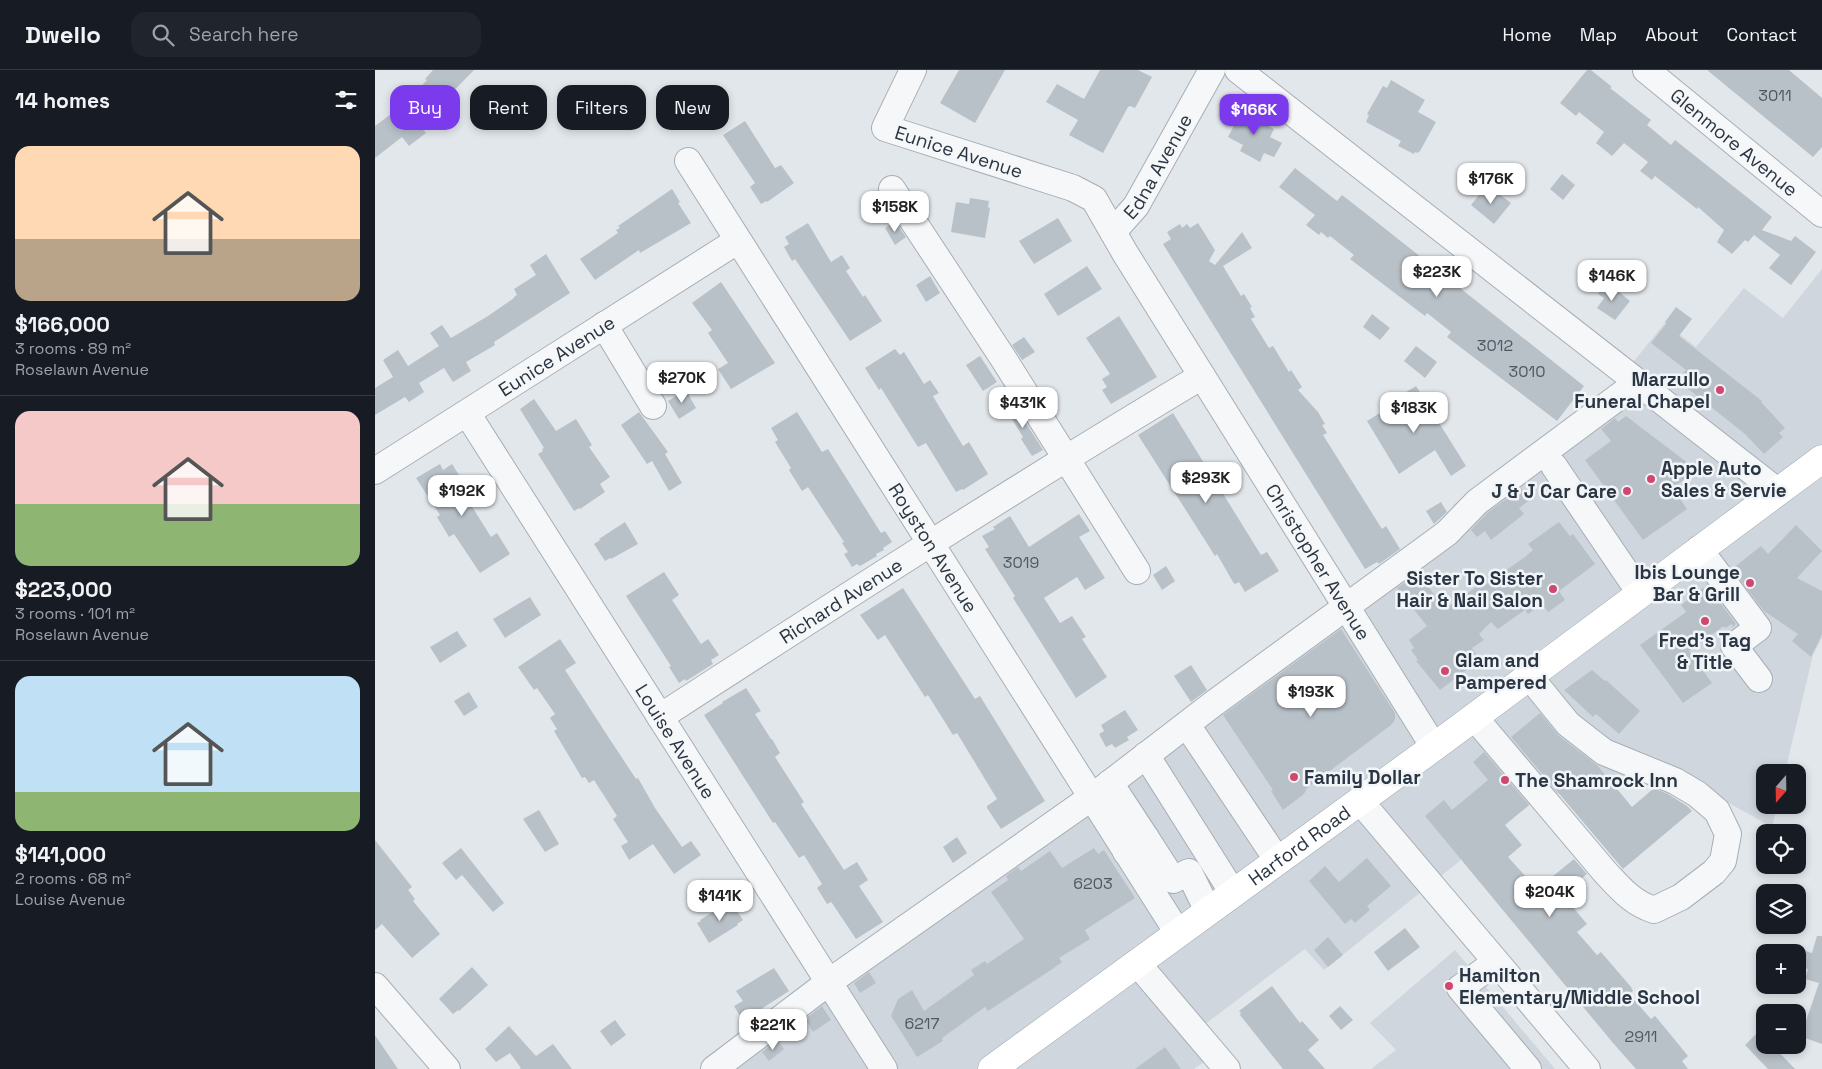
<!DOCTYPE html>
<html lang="en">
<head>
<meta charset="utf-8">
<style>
	body { margin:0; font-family:"Space Grotesk",sans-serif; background:#20242c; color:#f1f3f6; height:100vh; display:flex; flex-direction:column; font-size:19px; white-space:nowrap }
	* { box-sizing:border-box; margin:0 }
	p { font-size:16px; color:#9ea1a6 }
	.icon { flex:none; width:28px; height:28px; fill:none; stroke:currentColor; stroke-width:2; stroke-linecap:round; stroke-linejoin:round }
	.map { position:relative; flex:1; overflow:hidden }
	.panel { display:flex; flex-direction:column; background:#171b24; width:375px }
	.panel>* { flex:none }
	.banner { position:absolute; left:15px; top:15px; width:475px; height:45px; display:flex; gap:10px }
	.needle { width:32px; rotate:200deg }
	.controls { position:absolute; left:1381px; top:694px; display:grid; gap:10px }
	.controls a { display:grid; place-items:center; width:50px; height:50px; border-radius:10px; background:#171b24; box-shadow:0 2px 8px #0003; font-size:25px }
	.price { position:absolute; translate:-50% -42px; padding:0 11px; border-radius:10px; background:#fff; color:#222; font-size:16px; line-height:32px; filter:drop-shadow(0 1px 2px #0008) }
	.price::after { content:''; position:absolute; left:50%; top:30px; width:15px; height:11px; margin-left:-8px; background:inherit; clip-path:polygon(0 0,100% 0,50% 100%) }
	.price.selected { background:#7c3aed; color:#fff }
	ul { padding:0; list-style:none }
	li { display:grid; align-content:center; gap:10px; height:265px; padding:0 15px }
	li+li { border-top:1px solid #363941 }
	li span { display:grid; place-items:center; height:155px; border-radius:15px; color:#555 }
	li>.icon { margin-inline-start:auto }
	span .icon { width:90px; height:90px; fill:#fffc; stroke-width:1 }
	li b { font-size:21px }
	h2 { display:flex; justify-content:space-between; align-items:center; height:60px; padding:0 15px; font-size:21px }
	.chip { padding:0 18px; border-radius:15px; background:#171b24; box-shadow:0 2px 8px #0003; font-size:18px; line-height:45px }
	.chip.selected { background:#7c3aed; color:#fff }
	header { display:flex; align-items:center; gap:30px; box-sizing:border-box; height:70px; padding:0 25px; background:#171b24; border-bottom:1px solid #363941 }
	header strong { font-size:24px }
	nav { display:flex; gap:28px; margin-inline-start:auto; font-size:18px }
	.search { width:350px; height:45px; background:#20242c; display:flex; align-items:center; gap:12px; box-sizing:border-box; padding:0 18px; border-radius:15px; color:#9ea1a6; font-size:19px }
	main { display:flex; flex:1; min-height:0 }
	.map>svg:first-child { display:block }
	.built { fill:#d0d6dd }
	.building { fill:#b9c1c8 }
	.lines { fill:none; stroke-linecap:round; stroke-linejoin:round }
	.minor-casing { stroke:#a7aeb5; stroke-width:28 }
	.major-casing { stroke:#a1adb6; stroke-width:29 }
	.minor { stroke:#f5f7f9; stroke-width:26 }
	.major { stroke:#fff; stroke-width:28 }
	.poi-dot { fill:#d0476f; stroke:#f2f5f8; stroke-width:2 }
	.labels { text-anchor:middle; stroke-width:5; stroke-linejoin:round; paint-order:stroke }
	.number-label { font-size:16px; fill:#4e5964 }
	.street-label { font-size:19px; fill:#2a3643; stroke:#f2f5f8 }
	.poi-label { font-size:19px; font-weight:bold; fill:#2a3643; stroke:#f2f5f8; text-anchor:start }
</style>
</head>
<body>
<header>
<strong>Dwello</strong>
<div class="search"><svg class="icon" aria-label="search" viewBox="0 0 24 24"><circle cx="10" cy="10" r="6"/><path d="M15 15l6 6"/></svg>Search here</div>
<nav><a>Home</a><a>Map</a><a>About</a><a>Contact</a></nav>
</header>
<main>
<section class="panel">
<h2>14 homes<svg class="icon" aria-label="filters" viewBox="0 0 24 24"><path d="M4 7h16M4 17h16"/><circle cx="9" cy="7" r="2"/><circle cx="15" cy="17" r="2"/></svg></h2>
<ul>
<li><span style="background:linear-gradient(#ffd9b3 60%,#b9a48a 0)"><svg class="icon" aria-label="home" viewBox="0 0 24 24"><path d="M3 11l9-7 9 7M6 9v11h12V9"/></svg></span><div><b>$166,000</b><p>3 rooms · 89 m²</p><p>Roselawn Avenue</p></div></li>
<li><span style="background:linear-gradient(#f6c9c9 60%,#8fb573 0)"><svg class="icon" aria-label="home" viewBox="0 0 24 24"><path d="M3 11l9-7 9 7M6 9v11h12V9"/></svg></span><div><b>$223,000</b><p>3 rooms · 101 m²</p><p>Roselawn Avenue</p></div></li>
<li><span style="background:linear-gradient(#bfe0f5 75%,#8fb573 0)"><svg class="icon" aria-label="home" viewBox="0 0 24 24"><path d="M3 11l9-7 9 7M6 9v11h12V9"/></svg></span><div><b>$141,000</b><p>2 rooms · 68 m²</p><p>Louise Avenue</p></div></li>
</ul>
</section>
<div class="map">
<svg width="1447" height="999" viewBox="0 0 1447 999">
	<rect width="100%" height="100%" fill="#e2e7eb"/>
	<!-- built -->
	<path class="built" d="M 1447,199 L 1447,568 L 1438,585 L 1410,702 L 1390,702 L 1390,735 L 1402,735 L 1397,757 L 1289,697 L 1162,729 L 949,900 L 930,879 L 821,961 L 840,984 L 819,999 L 332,999 L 1086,448 L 1078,435 L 1259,309 L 1250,302 L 1290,253 L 1321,277 L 1369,218 L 1408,248 Z
		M 1080,880 L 1180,999 L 996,999 L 1021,980 L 995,953 Z"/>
	<!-- building -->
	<path class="building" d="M 58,0 L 99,0 L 45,55 L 51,63 L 34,76 L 27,67 L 0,88 L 0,56 L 20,41 L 21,43 L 52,10 L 50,9 Z
		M 584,0 L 630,0 L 600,53 L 565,33 Z
		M 725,0 L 763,0 L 777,7 L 760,38 L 755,36 L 753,37 L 728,83 L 694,65 L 703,50 L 671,32 L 682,14 L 709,29 Z
		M 1212,0 L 1216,0 L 1237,17 L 1235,18 L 1276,50 L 1272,55 L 1296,75 L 1300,70 L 1397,147 L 1387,160 L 1416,171 L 1420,166 L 1441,182 L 1416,215 L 1394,198 L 1405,185 L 1379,165 L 1373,172 L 1370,170 L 1357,184 L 1342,172 L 1349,160 L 1323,137 L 1322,139 L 1280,106 L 1277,110 L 1265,101 L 1273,92 L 1249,73 L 1237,86 L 1221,73 L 1229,62 L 1204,42 L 1201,46 L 1185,33 Z
		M 1332,0 L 1414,0 L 1447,28 L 1447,77 L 1438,87 Z
		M 1016,10 L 1050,30 L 1043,42 L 1061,52 L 1045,81 L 1042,83 L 1040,82 L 1039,84 L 1023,76 L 1026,71 L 991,52 L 994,45 L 992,44 L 1008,16 L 1012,18 Z
		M 869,37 L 886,46 L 883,51 L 899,59 L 895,67 L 907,73 L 899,87 L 889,83 L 885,92 L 865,81 L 868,75 L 853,67 Z
		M 370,51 L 400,98 L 406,95 L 419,113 L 392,132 L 391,131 L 386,134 L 375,117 L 380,113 L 348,65 Z
		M 920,98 L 962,131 L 967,125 L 994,146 L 1209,316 L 1182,351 L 1072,267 L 1076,262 L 1052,243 L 1050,246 L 975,189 L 979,185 L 955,166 L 953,168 L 946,162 L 944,165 L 931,155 L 940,145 L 904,117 Z
		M 1187,104 L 1200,115 L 1188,130 L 1175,119 Z
		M 1115,117 L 1136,133 L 1119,154 L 1096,135 L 1108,120 L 1110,122 Z
		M 297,119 L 305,132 L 303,133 L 316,153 L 265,183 L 264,180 L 220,210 L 205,189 L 243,163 L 241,160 L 245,158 L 243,156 Z
		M 595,128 L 614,131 L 613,137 L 615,138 L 610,168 L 576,162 L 581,132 L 594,134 Z
		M 683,148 L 697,171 L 659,194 L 644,171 Z
		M 520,151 L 531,167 L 520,175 L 510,158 Z
		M 433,153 L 456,192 L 467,185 L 475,198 L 471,201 L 488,227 L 490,225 L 507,251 L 475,271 L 420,189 L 417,191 L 409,177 L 414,174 L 410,167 Z
		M 823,153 L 840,180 L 834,191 L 840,195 L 867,162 L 877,178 L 848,196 L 866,226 L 869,224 L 877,237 L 875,238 L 880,247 L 876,249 L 894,278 L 898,276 L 914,302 L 916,300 L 927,317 L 923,320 L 943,342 L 950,354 L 947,355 L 952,363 L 948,365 L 1007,459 L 1011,456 L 1025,479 L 1004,494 L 1002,492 L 990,499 L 788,174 L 796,169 L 792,162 L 805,154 L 807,158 L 812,154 L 815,158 Z
		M 171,184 L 195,223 L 119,272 L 120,275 L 91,292 L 96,301 L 78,312 L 69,298 L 44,313 L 49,322 L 34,332 L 30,327 L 0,345 L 0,318 L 18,307 L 8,290 L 23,280 L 33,296 L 64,276 L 55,263 L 67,255 L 76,268 L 113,246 L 139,228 L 139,227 L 142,225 L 139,219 L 161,205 L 155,195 Z
		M 712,196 L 727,219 L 683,246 L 669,224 Z
		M 555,206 L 565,223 L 551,232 L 541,215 Z
		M 346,212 L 400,293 L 356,319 L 343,299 L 353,293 L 333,263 L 337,260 L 317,233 Z
		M 1232,212 L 1255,231 L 1240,250 L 1222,238 L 1229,228 L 1223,224 Z
		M 1301,237 L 1317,249 L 1304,266 L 1387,331 L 1386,332 L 1410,358 L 1404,363 L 1408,367 L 1389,384 L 1370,364 L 1302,310 L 1311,300 L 1276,273 L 1291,254 L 1290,252 Z
		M 997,244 L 1015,258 L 1005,270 L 988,257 Z
		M 744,246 L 782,307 L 736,334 L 727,320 L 732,317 L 727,309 L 735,304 L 711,268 Z
		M 649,267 L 660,282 L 647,290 L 637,275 Z
		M 1041,276 L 1062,292 L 1050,308 L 1029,291 Z
		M 520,279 L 525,285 L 529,282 L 549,314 L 555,310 L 564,323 L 558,326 L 559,328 L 588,376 L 594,372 L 613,404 L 588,420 L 587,419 L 581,422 L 551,373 L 543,377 L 506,318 L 504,320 L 490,298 Z
		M 605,286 L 622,312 L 608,321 L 591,295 Z
		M 1041,316 L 1091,396 L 1076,406 L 1060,380 L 1024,404 L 992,351 L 1027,329 L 1025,326 Z
		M 311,320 L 321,338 L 304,349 L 293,331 Z
		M 159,329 L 181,361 L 201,349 L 217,375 L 214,377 L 235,407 L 225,414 L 230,422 L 205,439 L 204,438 L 199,441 L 163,384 L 168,381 L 167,379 L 169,378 L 145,339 Z
		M 636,329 L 668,380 L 657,386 L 646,369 L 648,367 L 628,335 Z
		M 264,342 L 293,382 L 290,384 L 307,413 L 294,421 L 277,391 L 272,394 L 246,355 Z
		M 422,342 L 447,382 L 453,379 L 506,463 L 510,461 L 517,472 L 508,478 L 509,480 L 501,484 L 502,486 L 485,496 L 482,494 L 477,497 L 469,484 L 473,482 L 467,473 L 469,472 L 433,417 L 427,421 L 414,400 L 416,398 L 400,372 L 403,370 L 396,358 Z
		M 798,343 L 886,485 L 892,482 L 904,501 L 870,522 L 864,512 L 860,514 L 858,512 L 842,484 L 840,486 L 763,365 Z
		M 1251,346 L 1322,400 L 1303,414 L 1309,422 L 1303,426 L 1312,439 L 1268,470 L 1210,390 L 1236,371 L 1226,359 L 1240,348 L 1243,352 Z
		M 65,394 L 68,400 L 77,394 L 91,416 L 86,419 L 116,467 L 122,463 L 135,484 L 105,503 L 79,464 L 74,467 L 62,447 L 65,445 L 41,408 Z
		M 1146,418 L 1155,430 L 1144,438 L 1149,444 L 1116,470 L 1110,461 L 1102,467 L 1096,460 L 1112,443 Z
		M 1066,432 L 1072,442 L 1059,454 L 1051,441 Z
		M 704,444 L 715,461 L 704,467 L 730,508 L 710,520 L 702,507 L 669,528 L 685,553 L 697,546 L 711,567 L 707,569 L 732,607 L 701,628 L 638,528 L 640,526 L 610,479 L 614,477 L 607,466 L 620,459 L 618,457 L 635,446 L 654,477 Z
		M 250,452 L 263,474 L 236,489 L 235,488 L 230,491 L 219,474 L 225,470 L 224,469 Z
		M 1184,452 L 1195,466 L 1198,464 L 1220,494 L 1184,521 L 1190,530 L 1173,542 L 1167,534 L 1153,544 L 1150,540 L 1123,559 L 1116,552 L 1104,564 L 1109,570 L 1097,578 L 1105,590 L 1065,620 L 1041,591 L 1043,590 L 1036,580 L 1039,578 L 1034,570 L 1052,556 L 1022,518 L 1043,503 L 1070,539 L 1108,512 L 1110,515 L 1150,487 L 1158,480 L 1153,474 Z
		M 1421,455 L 1447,481 L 1422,508 L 1447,521 L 1447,564 L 1436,587 L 1417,571 L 1423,564 L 1389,541 L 1357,499 L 1386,476 L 1393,484 Z
		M 791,496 L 800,511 L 787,520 L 778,505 Z
		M 289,502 L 304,525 L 297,530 L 326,574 L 333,569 L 344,585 L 336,590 L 338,594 L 311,611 L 310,609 L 304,613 L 294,597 L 296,596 L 251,526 Z
		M 1332,515 L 1361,554 L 1358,557 L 1357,554 L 1350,558 L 1349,556 L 1314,581 L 1337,613 L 1308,633 L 1265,575 L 1311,542 L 1306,535 Z
		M 528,518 L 600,629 L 605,626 L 670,731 L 626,759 L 612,738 L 612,736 L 622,729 L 582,663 L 578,665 L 553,625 L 550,627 L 510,565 L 503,570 L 485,545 Z
		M 155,527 L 166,545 L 130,568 L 118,549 Z
		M 966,559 L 1020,643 L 1020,650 L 1016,655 L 932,718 L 929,724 L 908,740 L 896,721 L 898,720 L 848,645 Z
		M 82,561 L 92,576 L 65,593 L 55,577 Z
		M 185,569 L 201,593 L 190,600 L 232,665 L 261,709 L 263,708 L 280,738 L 307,777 L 316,771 L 326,785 L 299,804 L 278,774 L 254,790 L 246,776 L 253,772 L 238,749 L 242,746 L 219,710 L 214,713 L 210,707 L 207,708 L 179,661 L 182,659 L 175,648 L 180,644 L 162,618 L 159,620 L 143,597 Z
		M 816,595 L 832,620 L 816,632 L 799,606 Z
		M 1217,600 L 1230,611 L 1231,610 L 1265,641 L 1244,664 L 1221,644 L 1218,647 L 1189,620 Z
		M 371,618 L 386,641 L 380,644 L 396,669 L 397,669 L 405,683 L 400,687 L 429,732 L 426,734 L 469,800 L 482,792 L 493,810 L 484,816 L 508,852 L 481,869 L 457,833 L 456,832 L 452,834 L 442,818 L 447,814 L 429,785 L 424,788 L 400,752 L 398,753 L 329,645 L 348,633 L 347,632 Z
		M 94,622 L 103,637 L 89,646 L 79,631 Z
		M 750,640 L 763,660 L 752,667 L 754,670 L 740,678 L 737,674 L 731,677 L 724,664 L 729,661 L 726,655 Z
		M 1165,643 L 1184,666 L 1222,695 L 1257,737 L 1279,718 L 1293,724 L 1312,736 L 1317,741 L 1248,799 L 1136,667 Z
		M 1109,682 L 1154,735 L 1130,755 L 1147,775 L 1133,787 L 1153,809 L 1156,806 L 1162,814 L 1165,812 L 1167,815 L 1199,789 L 1212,804 L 1187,824 L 1212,854 L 1202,862 L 1222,885 L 1226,882 L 1256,917 L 1258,921 L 1254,924 L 1276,949 L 1280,946 L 1291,959 L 1313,986 L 1307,991 L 1313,999 L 1261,999 L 1238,973 L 1050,746 L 1069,730 L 1077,740 L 1113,710 L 1098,692 Z
		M 164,740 L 184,774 L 170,782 L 148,749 Z
		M 582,767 L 592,783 L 578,793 L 568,777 Z
		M 0,770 L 37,817 L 33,820 L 40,829 L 38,831 L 65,864 L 37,888 L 7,854 L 0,860 Z
		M 86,778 L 129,833 L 118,842 L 87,805 L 81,810 L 67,793 Z
		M 719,778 L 723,784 L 729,780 L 760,828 L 710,860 L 715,869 L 684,888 L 687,892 L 676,900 L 613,941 L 610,937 L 567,968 L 568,971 L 542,987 L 516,946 L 523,929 L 537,920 L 549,941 L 599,905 L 596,900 L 610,891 L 612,894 L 649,869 L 616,822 L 633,810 L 631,806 L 643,797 L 646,801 L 675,781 L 687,798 Z
		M 992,788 L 1016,816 L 992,836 L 995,840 L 980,853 L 976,849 L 970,854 L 934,811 L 950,796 L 964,812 Z
		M 356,832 L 368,850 L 362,854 L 363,855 L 334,873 L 322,853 L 326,851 L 325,850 L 350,834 L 351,835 Z
		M 1030,858 L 1045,877 L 1013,901 L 999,882 Z
		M 1442,866 L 1447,866 L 1447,974 L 1422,965 L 1422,948 L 1431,951 L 1444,913 L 1430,909 L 1433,899 L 1425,897 L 1430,881 L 1437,883 Z
		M 953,867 L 968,885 L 953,897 L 939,880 Z
		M 97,897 L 113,915 L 84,941 L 83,940 L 78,944 L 64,929 Z
		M 399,898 L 414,921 L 368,951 L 359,936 L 368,931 L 361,921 Z
		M 494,902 L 501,913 L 485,923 L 479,913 Z
		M 897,916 L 925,953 L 927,951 L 944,970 L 933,980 L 950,999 L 908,999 L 865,945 L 866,943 L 864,941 Z
		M 447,936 L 456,950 L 438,962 L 430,949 Z
		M 965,936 L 978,950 L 966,960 L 954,946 Z
		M 240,950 L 251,965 L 236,976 L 225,961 Z
		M 134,956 L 161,986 L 178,974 L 197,999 L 144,999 L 146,998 L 135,983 L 121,992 L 110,979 Z
		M 1384,961 L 1390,967 L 1390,975 L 1397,975 L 1420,999 L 1393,999 L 1370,975 Z
		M 0,965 L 23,999 L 0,999 Z
		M 402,970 L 409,979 L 394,991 L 387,982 Z
		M 790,977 L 806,999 L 760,999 Z"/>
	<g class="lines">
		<!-- minor casing -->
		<g class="minor-casing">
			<g id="minor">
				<path id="s1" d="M 538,0 L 510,58 L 698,118 L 719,129 L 750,183 L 827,306 L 1059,677"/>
				<path d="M 863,0 L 1402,421"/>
				<path id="s2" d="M 1271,0 L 1447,144"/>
				<path id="s3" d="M 313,91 L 803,863"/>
				<path d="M 517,119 L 628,288 L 762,501"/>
				<path id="s4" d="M 738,162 L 761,136 L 837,0"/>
				<path d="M 229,255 L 278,336"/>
				<path id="s5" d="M 92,343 L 509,999"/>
				<path d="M 1179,396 L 1265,523"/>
				<path id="s6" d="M 0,401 L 362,171"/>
				<path d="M 1324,479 L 1383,558 L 1359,576 L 1384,609"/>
				<path id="s7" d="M 285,647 C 464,531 643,416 827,306"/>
				<path d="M 1099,647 L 1230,802 C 1245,818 1257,833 1279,840 L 1306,827 L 1339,802 L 1348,791 L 1353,764 L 1342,741 L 1322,724 L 1300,711 L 1229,682 L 1193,654 L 1154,606"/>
				<path d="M 812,655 L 903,791"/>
				<path d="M 771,685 L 858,823"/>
				<path d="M 735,713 L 771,768"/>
				<path d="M 985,731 L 1212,999"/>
				<path d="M 751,782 L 771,768 L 798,810 L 814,802 L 833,841"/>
				<path d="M 1121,892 L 1085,918 L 1153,999"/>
				<path d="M 762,893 L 852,999"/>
				<path d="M 0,916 L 72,999"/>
				<path d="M 339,999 L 454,912 L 717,727 L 838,634 L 1072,463 L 1102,432 L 1262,313"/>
			</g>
		</g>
		<!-- major casing -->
		<g class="major-casing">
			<g id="major">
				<path id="s8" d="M 617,999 L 1059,677 L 1447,389"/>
			</g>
		</g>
		<!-- minor -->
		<use href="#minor" class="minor"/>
		<!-- major -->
		<use href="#major" class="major"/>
	</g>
	<!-- markers -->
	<g class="poi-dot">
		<circle cx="1345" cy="320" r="5"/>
		<circle cx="1276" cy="409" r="5"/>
		<circle cx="1252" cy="421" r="5"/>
		<circle cx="1375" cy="513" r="5"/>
		<circle cx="1178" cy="519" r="5"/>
		<circle cx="1330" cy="551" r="5"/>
		<circle cx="1070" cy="601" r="5"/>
		<circle cx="919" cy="707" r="5"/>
		<circle cx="1130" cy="710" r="5"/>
		<circle cx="1074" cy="916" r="5"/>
	</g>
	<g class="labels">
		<!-- number labels -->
		<g class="number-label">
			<text x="1400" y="31">3011</text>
			<text x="1120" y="281">3012</text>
			<text x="1152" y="307">3010</text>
			<text x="646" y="498">3019</text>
			<text x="718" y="819">6203</text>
			<text x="547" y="959">6217</text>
			<text x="1266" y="972">2911</text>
		</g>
		<!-- street labels -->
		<g class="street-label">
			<text dy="7" stroke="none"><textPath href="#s2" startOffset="114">Glenmore Avenue</textPath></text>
			<text dy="7" stroke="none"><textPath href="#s1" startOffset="142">Eunice Avenue</textPath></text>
			<text dy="7" stroke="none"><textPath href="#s4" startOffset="80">Edna Avenue</textPath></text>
			<text dy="7" stroke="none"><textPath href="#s6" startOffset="215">Eunice Avenue</textPath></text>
			<text dy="7" stroke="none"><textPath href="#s3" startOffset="458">Royston Avenue</textPath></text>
			<text dy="7" stroke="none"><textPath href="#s1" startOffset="712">Christopher Avenue</textPath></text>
			<text dy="7" stroke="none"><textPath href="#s7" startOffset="215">Richard Avenue</textPath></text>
			<text dy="7" stroke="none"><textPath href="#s5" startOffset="389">Louise Avenue</textPath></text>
			<text dy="7" stroke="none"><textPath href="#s8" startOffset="380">Harford Road</textPath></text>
		</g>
		<!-- poi labels -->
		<g class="poi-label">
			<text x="1335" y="316" text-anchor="end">Marzullo<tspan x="1335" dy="22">Funeral Chapel</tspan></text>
			<text x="1286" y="405">Apple Auto<tspan x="1286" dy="22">Sales &amp; Servie</tspan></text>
			<text x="1242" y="428" text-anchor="end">J &amp; J Car Care</text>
			<text x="1365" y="509" text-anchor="end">Ibis Lounge<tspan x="1365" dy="22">Bar &amp; Grill</tspan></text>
			<text x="1168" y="515" text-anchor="end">Sister To Sister<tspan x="1168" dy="22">Hair &amp; Nail Salon</tspan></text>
			<text x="1330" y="577" text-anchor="middle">Fred's Tag<tspan x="1330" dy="22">&amp; Title</tspan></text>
			<text x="1080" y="597">Glam and<tspan x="1080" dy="22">Pampered</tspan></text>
			<text x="929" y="714">Family Dollar</text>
			<text x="1140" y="717">The Shamrock Inn</text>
			<text x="1084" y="912">Hamilton<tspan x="1084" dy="22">Elementary/Middle School</tspan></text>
		</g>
	</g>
</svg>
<div class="controls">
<a><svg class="needle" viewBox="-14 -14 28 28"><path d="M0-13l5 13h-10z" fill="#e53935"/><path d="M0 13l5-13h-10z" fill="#9ea1a6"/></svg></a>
<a><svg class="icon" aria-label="locate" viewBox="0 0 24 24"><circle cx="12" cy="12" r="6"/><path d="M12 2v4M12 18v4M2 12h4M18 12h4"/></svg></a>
<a><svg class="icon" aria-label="layers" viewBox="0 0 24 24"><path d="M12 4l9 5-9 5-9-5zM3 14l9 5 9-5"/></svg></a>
<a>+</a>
<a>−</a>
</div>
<b class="price selected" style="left:879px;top:66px">$166K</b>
<b class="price" style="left:1116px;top:135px">$176K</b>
<b class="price" style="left:520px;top:163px">$158K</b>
<b class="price" style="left:1062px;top:228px">$223K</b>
<b class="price" style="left:1237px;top:232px">$146K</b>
<b class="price" style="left:307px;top:334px">$270K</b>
<b class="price" style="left:648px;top:359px">$431K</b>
<b class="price" style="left:1039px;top:364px">$183K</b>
<b class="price" style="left:831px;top:434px">$293K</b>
<b class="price" style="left:87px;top:447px">$192K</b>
<b class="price" style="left:936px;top:648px">$193K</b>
<b class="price" style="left:1175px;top:848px">$204K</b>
<b class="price" style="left:345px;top:852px">$141K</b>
<b class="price" style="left:398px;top:981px">$221K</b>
<div class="banner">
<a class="chip selected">Buy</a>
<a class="chip">Rent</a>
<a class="chip">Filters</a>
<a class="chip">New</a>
</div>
</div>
</main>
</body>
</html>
